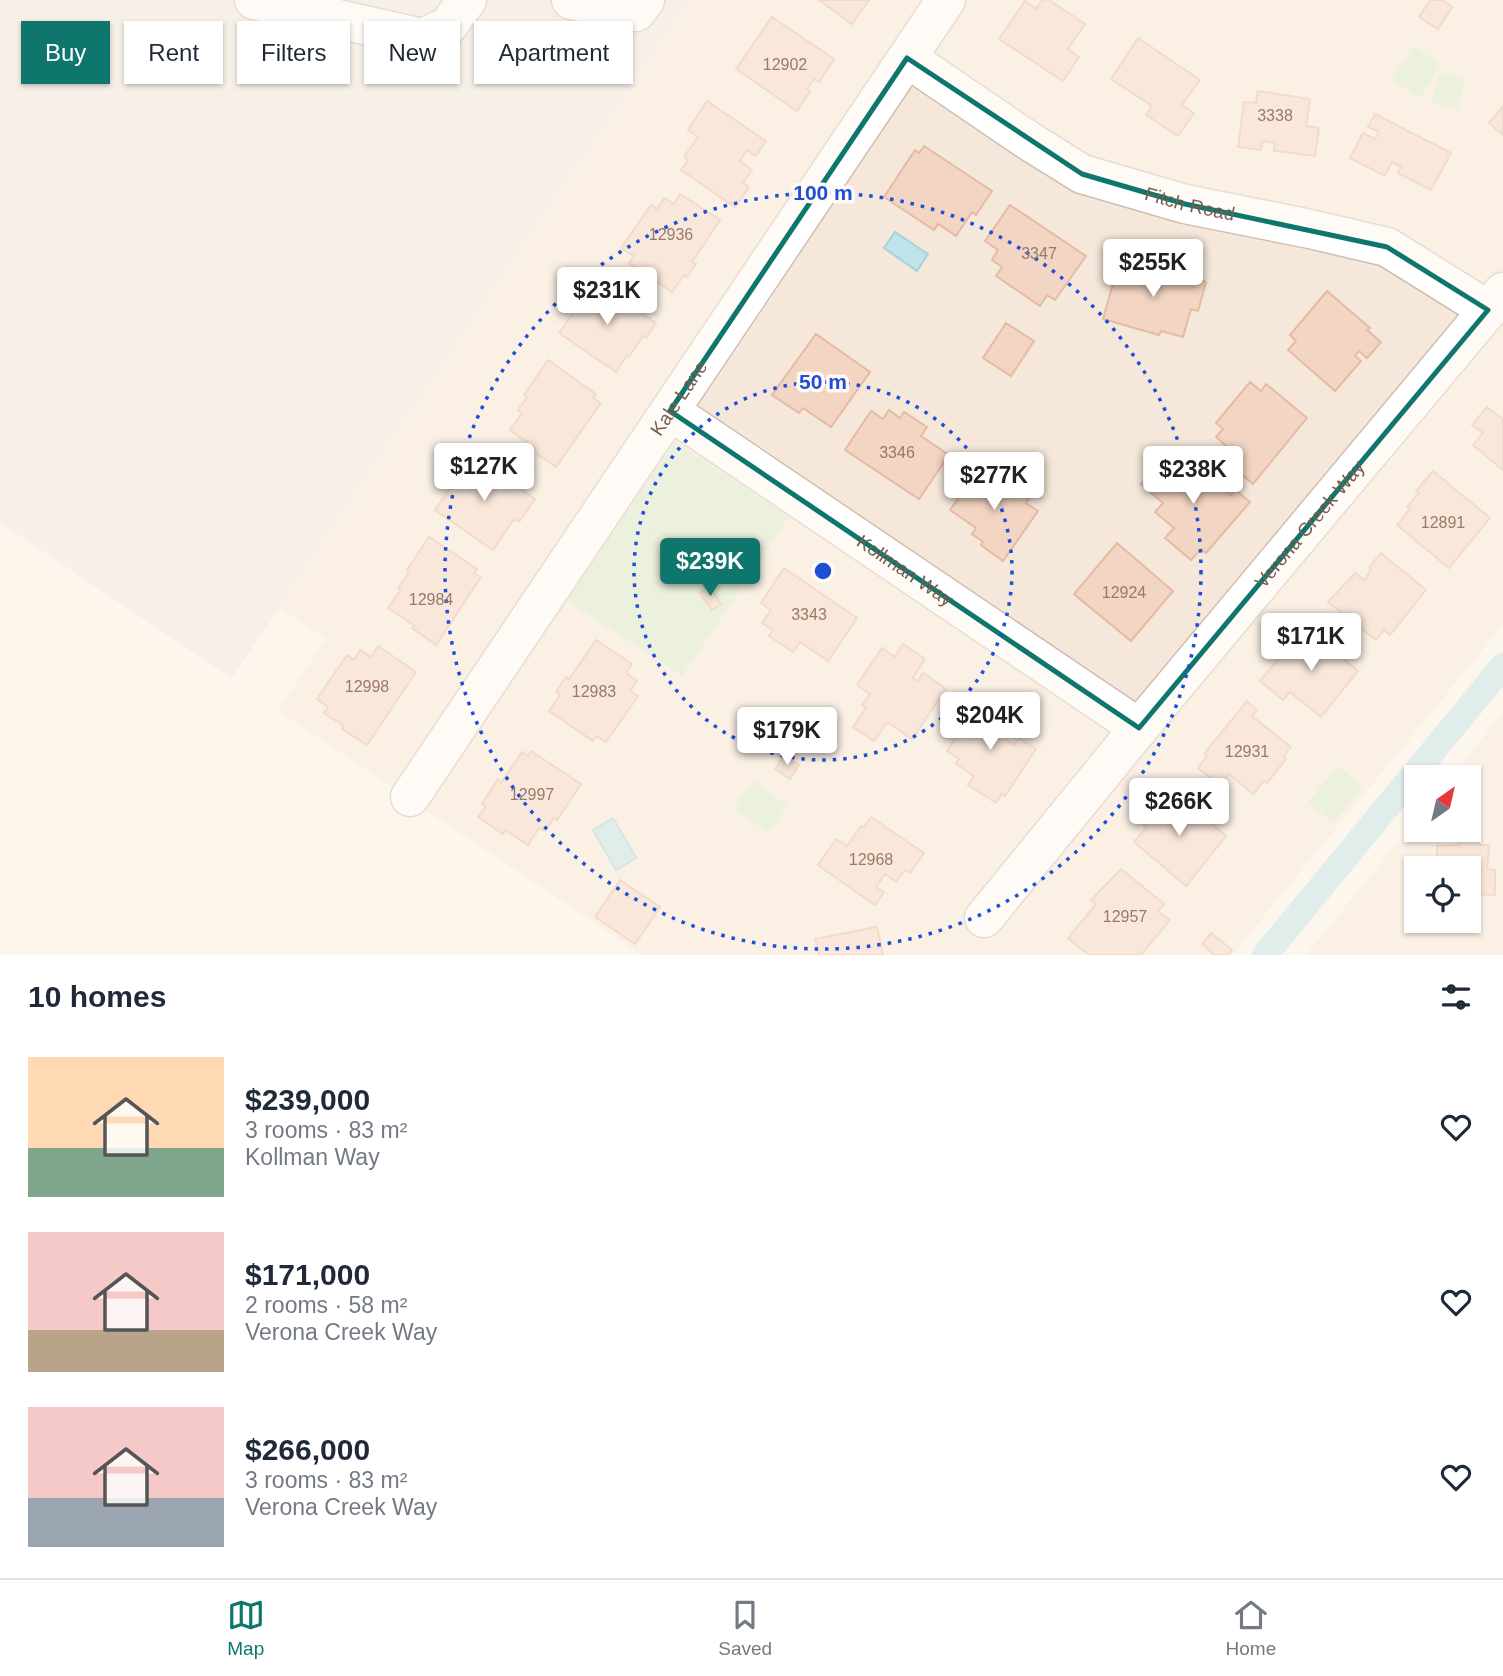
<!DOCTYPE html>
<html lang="en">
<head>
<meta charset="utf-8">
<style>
	body { margin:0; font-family:Helvetica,sans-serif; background:#f6f6f7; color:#1f2937; height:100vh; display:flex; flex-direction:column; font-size:26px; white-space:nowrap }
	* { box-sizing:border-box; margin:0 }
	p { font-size:23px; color:#747a83 }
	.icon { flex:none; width:38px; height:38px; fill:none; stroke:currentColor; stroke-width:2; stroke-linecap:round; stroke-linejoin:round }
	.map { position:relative; height:955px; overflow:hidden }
	.drawer { display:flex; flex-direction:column; background:#fff; flex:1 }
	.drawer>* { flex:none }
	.top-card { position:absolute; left:21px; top:21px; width:700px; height:63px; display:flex; gap:14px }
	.needle { width:46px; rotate:34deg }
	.tools { position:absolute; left:1404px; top:765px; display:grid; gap:14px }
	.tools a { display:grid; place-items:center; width:77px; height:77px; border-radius:0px; background:#fff; box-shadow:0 2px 5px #0004; font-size:35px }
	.price { position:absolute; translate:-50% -60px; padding:0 16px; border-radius:7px; background:#fff; color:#222; font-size:23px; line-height:46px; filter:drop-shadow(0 2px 4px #0008) }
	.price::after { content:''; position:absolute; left:50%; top:42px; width:21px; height:16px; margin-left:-10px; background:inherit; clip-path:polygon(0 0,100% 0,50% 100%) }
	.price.selected { background:#0f766e; color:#fff }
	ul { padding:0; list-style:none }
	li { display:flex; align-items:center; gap:21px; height:175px; padding:0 28px }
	li span { display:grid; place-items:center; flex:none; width:196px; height:140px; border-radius:0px; color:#555 }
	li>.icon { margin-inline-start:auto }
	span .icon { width:84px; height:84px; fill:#fffc; stroke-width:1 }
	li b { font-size:30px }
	h2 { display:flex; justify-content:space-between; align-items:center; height:84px; padding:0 28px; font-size:30px }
	.tag { padding:0 24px; border-radius:0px; background:#fff; box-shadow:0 2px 5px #0004; font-size:24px; line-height:63px }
	.tag.selected { background:#0f766e; color:#fff }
	.tabs { display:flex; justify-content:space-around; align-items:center; height:98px; border-top:2px solid #e0e1e3; background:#fff; font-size:19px; color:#747a83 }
	.tabs a { display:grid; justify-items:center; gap:4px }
	.tabs .selected { color:#0f766e }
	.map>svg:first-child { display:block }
	.residential { fill:#f5e8da; fill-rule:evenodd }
	.industrial { fill:#efe9e4 }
	.green { fill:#d8ecc9 }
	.water { fill:#bfe3e8; stroke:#a5d3da; stroke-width:2 }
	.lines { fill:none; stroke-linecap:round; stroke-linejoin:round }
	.canal { stroke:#bfe3e8; stroke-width:26 }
	.building { fill:#f3d5c3; stroke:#e6bba3; stroke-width:2 }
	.minor-casing { stroke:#d1beb0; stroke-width:41 }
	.minor { stroke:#fff; stroke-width:38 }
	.marked { fill:none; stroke:#0f766e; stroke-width:5; stroke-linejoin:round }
	.ring { fill:none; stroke:#1d4ed8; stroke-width:3.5; stroke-dasharray:3.5 7 }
	.labels { text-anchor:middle; stroke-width:7; stroke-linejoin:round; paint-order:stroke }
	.number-label { font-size:16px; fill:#987a6a }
	.street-label { font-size:19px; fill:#7a5c4d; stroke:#fffaf3 }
	.centre { fill:#1d4ed8; stroke:#fffaf3; stroke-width:3.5 }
	.ring-label { font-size:21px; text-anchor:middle; font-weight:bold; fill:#1d4ed8; stroke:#fffaf3; stroke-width:7; stroke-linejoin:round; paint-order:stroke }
</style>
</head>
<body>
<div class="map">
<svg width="1503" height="955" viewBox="0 0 1503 955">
	<rect width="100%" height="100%" fill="#fdf6ec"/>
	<!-- residential -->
	<path class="residential" d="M 690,0 L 1503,0 L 1503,625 L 1232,955 L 642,955 L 278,711 L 326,639 L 280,608 Z
		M 1503,713 L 1503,955 L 1306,955 L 1416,820 L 1416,830 L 1468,830 L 1468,777 L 1451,777 ZM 1416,868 L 1468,868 L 1468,920 L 1416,920 Z"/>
	<!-- industrial -->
	<path class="industrial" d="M 0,0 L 690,0 L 232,678 L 0,523 Z"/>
	<!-- green -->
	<path class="green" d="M 1413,46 L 1442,64 L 1420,98 L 1391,80 Z
		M 1440,72 L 1466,79 L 1457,109 L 1431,102 Z
		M 675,441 L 789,517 L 682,676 L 567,601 Z
		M 1338,766 L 1363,787 L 1333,823 L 1308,802 Z
		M 753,781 L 788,805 L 768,833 L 733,809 Z"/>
	<!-- water -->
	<path class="water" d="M 895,232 L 928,254 L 917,271 L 884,248 Z
		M 613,818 L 636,858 L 616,870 L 593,830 Z"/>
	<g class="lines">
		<!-- canal -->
		<path class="canal" d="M 1265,955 L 1503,666"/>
	</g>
	<!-- building -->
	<path class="building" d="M 819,0 L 869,0 L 852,24 Z
		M 1042,0 L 1049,0 L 1085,24 L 1068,49 L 1079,57 L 1063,81 L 999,39 L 1025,1 L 1036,9 Z
		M 1430,0 L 1442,0 L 1452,7 L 1438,29 L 1419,17 Z
		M 772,17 L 834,59 L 819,82 L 814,79 L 807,89 L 810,91 L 797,111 L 736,69 Z
		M 1138,38 L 1200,80 L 1182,105 L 1194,113 L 1178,136 L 1146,115 L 1152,106 L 1111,79 Z
		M 1258,91 L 1310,99 L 1306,126 L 1319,128 L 1315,156 L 1274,151 L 1275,143 L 1262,141 L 1261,150 L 1238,147 L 1244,102 L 1256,103 Z
		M 707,101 L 766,141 L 756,156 L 747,150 L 740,161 L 752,170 L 743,183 L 749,187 L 735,207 L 681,170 L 688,160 L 684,157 L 698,137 L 688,130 Z
		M 1503,106 L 1503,135 L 1489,123 Z
		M 1375,114 L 1451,153 L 1431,190 L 1398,173 L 1401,167 L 1392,162 L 1385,176 L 1350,158 L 1363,133 L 1375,139 L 1379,132 L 1368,127 Z
		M 924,146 L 992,191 L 976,215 L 972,212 L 956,236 L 938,224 L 934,230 L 884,197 L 915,150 L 919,153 Z
		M 680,194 L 720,220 L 692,262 L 696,264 L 687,277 L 684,275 L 672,292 L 629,263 L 634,256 L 621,248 L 651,205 L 657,209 L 664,198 L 674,204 Z
		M 1010,205 L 1086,256 L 1055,300 L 1047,295 L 1040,306 L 996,276 L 1002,267 L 992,260 L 998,250 L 985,241 Z
		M 1125,259 L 1206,282 L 1198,311 L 1191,309 L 1183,337 L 1161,331 L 1159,335 L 1103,319 L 1118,266 L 1122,268 Z
		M 595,281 L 656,323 L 646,338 L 643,336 L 629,357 L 627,355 L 616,372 L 559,333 Z
		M 1327,291 L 1370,328 L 1367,330 L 1381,342 L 1367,358 L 1359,351 L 1355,356 L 1361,361 L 1335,391 L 1288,350 L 1296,341 L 1290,335 Z
		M 1006,323 L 1034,341 L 1011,376 L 983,358 Z
		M 816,334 L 870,372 L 831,427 L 803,408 L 799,413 L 772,395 Z
		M 548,360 L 596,394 L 593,398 L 601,403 L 556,467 L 533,451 L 535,448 L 510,430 L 522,413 L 518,410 L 527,397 L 524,395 Z
		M 1250,382 L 1261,391 L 1266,384 L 1307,418 L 1253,484 L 1219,455 L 1226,446 L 1216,437 L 1223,429 L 1216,423 Z
		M 1487,407 L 1503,419 L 1503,470 L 1473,445 L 1483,433 L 1472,425 Z
		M 889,410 L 900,418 L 904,412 L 927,427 L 921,436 L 949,455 L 919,499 L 845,450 L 871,411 L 883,419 Z
		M 1166,455 L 1184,470 L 1192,461 L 1231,495 L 1235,490 L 1250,502 L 1206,553 L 1201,549 L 1191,560 L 1165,538 L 1174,528 L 1155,512 L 1163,503 L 1141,484 Z
		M 472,456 L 535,499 L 519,522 L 514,519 L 493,550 L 435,510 Z
		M 981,465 L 1029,498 L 1026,503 L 1038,511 L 1003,561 L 981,545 L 983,542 L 972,534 L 976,528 L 950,510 Z
		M 1433,471 L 1490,518 L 1449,568 L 1397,525 L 1410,509 L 1407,507 L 1419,493 L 1416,491 Z
		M 429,537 L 477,569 L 474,573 L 481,577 L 436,645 L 412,628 L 415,626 L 388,608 L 401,589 L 398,588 L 409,572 L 407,570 Z
		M 1117,543 L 1173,591 L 1131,641 L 1074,594 Z
		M 1381,553 L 1426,590 L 1390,635 L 1384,630 L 1376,640 L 1328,602 L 1355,573 L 1364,580 L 1371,570 L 1369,568 Z
		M 784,568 L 857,618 L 828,661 L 800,642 L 793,652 L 769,636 L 773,630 L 762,623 L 771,610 L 761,603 Z
		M 709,586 L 721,604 L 712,610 L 700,593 Z
		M 1310,628 L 1328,642 L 1330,640 L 1341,649 L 1337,654 L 1358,671 L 1321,717 L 1290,692 L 1283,700 L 1260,681 L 1286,649 L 1290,653 Z
		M 596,640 L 632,664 L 626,673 L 637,681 L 630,691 L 638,696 L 606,742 L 596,736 L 593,741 L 549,711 L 560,695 L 556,692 L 566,677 L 569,679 Z
		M 903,644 L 925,659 L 913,678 L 918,681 L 923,673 L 946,689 L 912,739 L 887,722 L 874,741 L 853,727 L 866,708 L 862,705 L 870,694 L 857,685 L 882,648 L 895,657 Z
		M 378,646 L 416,672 L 367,745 L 342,729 L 344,726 L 324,713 L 328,707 L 317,699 L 347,655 L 354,660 L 360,650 L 371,657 Z
		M 980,700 L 1014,722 L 1004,738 L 1014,745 L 1019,738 L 1036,749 L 1005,796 L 1002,794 L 996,803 L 968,785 L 974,776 L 956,764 L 959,759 L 947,751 Z
		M 1247,701 L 1257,710 L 1252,716 L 1291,747 L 1283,757 L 1286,759 L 1267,783 L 1264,781 L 1253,794 L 1229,774 L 1220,785 L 1198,768 L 1207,756 L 1204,754 Z
		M 531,751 L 581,784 L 557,820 L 554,818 L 545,831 L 539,828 L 528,845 L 505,830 L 503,834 L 478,817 L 486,806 L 482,804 L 498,779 L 501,783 L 522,752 L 528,756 Z
		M 784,756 L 799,765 L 790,779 L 775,769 Z
		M 1169,789 L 1226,836 L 1186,886 L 1134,842 L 1147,827 L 1144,825 L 1156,811 L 1153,809 Z
		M 871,817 L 924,853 L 910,873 L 905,870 L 896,882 L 885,874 L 876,887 L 884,892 L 875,905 L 818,865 L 836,839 L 847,846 L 861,826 L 863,828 Z
		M 1465,831 L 1472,831 L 1478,838 L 1479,845 L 1489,845 L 1487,869 L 1495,870 L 1495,895 L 1468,894 L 1468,868 L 1437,868 L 1437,846 L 1459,845 L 1460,838 Z
		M 1121,869 L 1164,904 L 1158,911 L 1170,920 L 1141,955 L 1089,955 L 1068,938 L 1096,904 L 1091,900 Z
		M 620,880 L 660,907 L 635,944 L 595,917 Z
		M 877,927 L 883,955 L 819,955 L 815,939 Z
		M 1211,933 L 1232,950 L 1228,955 L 1214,955 L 1202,944 Z"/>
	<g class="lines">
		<!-- minor casing -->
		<g class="minor-casing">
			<g id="minor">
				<path d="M 254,0 L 422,38 L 447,27 L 467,0"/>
				<path d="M 571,0 L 636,12 L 645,0"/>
				<path id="s1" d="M 907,58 L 1026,139 L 1082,174 L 1185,204 L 1310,229 L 1387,247 L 1488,310"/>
				<path id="s2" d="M 670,411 L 1139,728"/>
				<path id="s3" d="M 410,797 L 946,0"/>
				<path id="s4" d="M 984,918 L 1139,728 L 1503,292"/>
			</g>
		</g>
		<!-- minor -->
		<use href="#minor" class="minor"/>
	</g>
	<!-- marked area -->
	<path d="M0 0H1503V955H0ZM 907,58 L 1082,174 L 1185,204 L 1387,247 L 1488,310 L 1139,728 L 670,411 Z" fill="#fdf6ec" fill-opacity=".55" fill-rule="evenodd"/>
	<path class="marked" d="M 907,58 L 1082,174 L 1185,204 L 1387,247 L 1488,310 L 1139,728 L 670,411 Z"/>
	<!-- distance rings -->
	<g class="ring">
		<circle cx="823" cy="571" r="189"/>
		<circle cx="823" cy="571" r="378"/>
	</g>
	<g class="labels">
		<!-- number labels -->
		<g class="number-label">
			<text x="785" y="70">12902</text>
			<text x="1275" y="121">3338</text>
			<text x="671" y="240">12936</text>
			<text x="1039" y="259">3347</text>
			<text x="897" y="458">3346</text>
			<text x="1443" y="528">12891</text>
			<text x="1124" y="598">12924</text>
			<text x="431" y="605">12984</text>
			<text x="809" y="620">3343</text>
			<text x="367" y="692">12998</text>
			<text x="594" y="697">12983</text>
			<text x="1247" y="757">12931</text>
			<text x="532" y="800">12997</text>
			<text x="871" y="865">12968</text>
			<text x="1125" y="922">12957</text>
		</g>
		<!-- street labels -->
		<g class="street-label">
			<text dy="7" stroke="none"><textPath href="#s1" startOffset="322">Fitch Road</textPath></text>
			<text dy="7" stroke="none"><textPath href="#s3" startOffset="481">Kale Lane</textPath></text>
			<text dy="7" stroke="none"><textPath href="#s4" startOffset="511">Verona Creek Way</textPath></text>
			<text dy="7" stroke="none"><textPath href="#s2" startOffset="284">Kollman Way</textPath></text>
		</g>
	</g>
	<circle cx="823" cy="571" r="10" class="centre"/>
	<g class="ring-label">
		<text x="823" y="200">100 m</text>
		<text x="823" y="389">50 m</text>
	</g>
</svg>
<div class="tools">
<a><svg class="needle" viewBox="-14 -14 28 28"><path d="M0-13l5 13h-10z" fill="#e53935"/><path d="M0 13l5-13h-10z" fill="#747a83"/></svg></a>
<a><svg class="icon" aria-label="locate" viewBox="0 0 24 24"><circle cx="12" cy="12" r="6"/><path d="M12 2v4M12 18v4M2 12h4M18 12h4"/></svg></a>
</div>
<b class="price" style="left:1153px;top:299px">$255K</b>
<b class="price" style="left:607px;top:327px">$231K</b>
<b class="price" style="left:484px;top:503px">$127K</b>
<b class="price" style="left:1193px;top:506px">$238K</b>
<b class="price" style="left:994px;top:512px">$277K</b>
<b class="price selected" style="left:710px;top:598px">$239K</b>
<b class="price" style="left:1311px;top:673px">$171K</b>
<b class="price" style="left:990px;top:752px">$204K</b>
<b class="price" style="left:787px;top:767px">$179K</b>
<b class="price" style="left:1179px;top:838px">$266K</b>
<div class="top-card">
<a class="tag selected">Buy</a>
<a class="tag">Rent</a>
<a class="tag">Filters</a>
<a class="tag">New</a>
<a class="tag">Apartment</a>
</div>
</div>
<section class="drawer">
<h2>10 homes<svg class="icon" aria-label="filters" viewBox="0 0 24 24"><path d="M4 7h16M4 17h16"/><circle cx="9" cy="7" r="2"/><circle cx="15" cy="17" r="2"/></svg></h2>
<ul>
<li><span style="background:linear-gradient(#ffd9b3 65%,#7fa58c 0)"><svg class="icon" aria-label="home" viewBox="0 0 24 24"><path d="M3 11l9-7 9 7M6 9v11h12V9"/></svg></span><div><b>$239,000</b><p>3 rooms · 83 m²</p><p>Kollman Way</p></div><svg class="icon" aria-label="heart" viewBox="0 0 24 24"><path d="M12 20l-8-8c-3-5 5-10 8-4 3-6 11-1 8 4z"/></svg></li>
<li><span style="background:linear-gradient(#f6c9c9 70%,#b9a48a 0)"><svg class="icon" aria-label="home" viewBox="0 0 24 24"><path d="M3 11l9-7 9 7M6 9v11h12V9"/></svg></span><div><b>$171,000</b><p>2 rooms · 58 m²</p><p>Verona Creek Way</p></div><svg class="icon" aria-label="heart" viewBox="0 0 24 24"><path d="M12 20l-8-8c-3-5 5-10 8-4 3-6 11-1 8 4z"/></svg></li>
<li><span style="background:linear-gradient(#f6c9c9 65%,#9aa5b1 0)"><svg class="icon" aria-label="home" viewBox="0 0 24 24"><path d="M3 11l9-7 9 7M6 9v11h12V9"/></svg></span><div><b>$266,000</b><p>3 rooms · 83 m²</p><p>Verona Creek Way</p></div><svg class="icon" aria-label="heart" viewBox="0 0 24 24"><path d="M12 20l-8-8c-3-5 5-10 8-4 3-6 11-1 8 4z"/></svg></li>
</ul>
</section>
<nav class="tabs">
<a class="selected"><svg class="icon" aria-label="map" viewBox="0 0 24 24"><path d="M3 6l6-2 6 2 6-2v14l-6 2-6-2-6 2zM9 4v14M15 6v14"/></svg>Map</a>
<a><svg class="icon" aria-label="saved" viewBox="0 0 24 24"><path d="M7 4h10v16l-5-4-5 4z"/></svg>Saved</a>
<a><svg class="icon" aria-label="home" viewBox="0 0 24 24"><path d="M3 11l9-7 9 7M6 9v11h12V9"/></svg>Home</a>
</nav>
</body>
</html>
